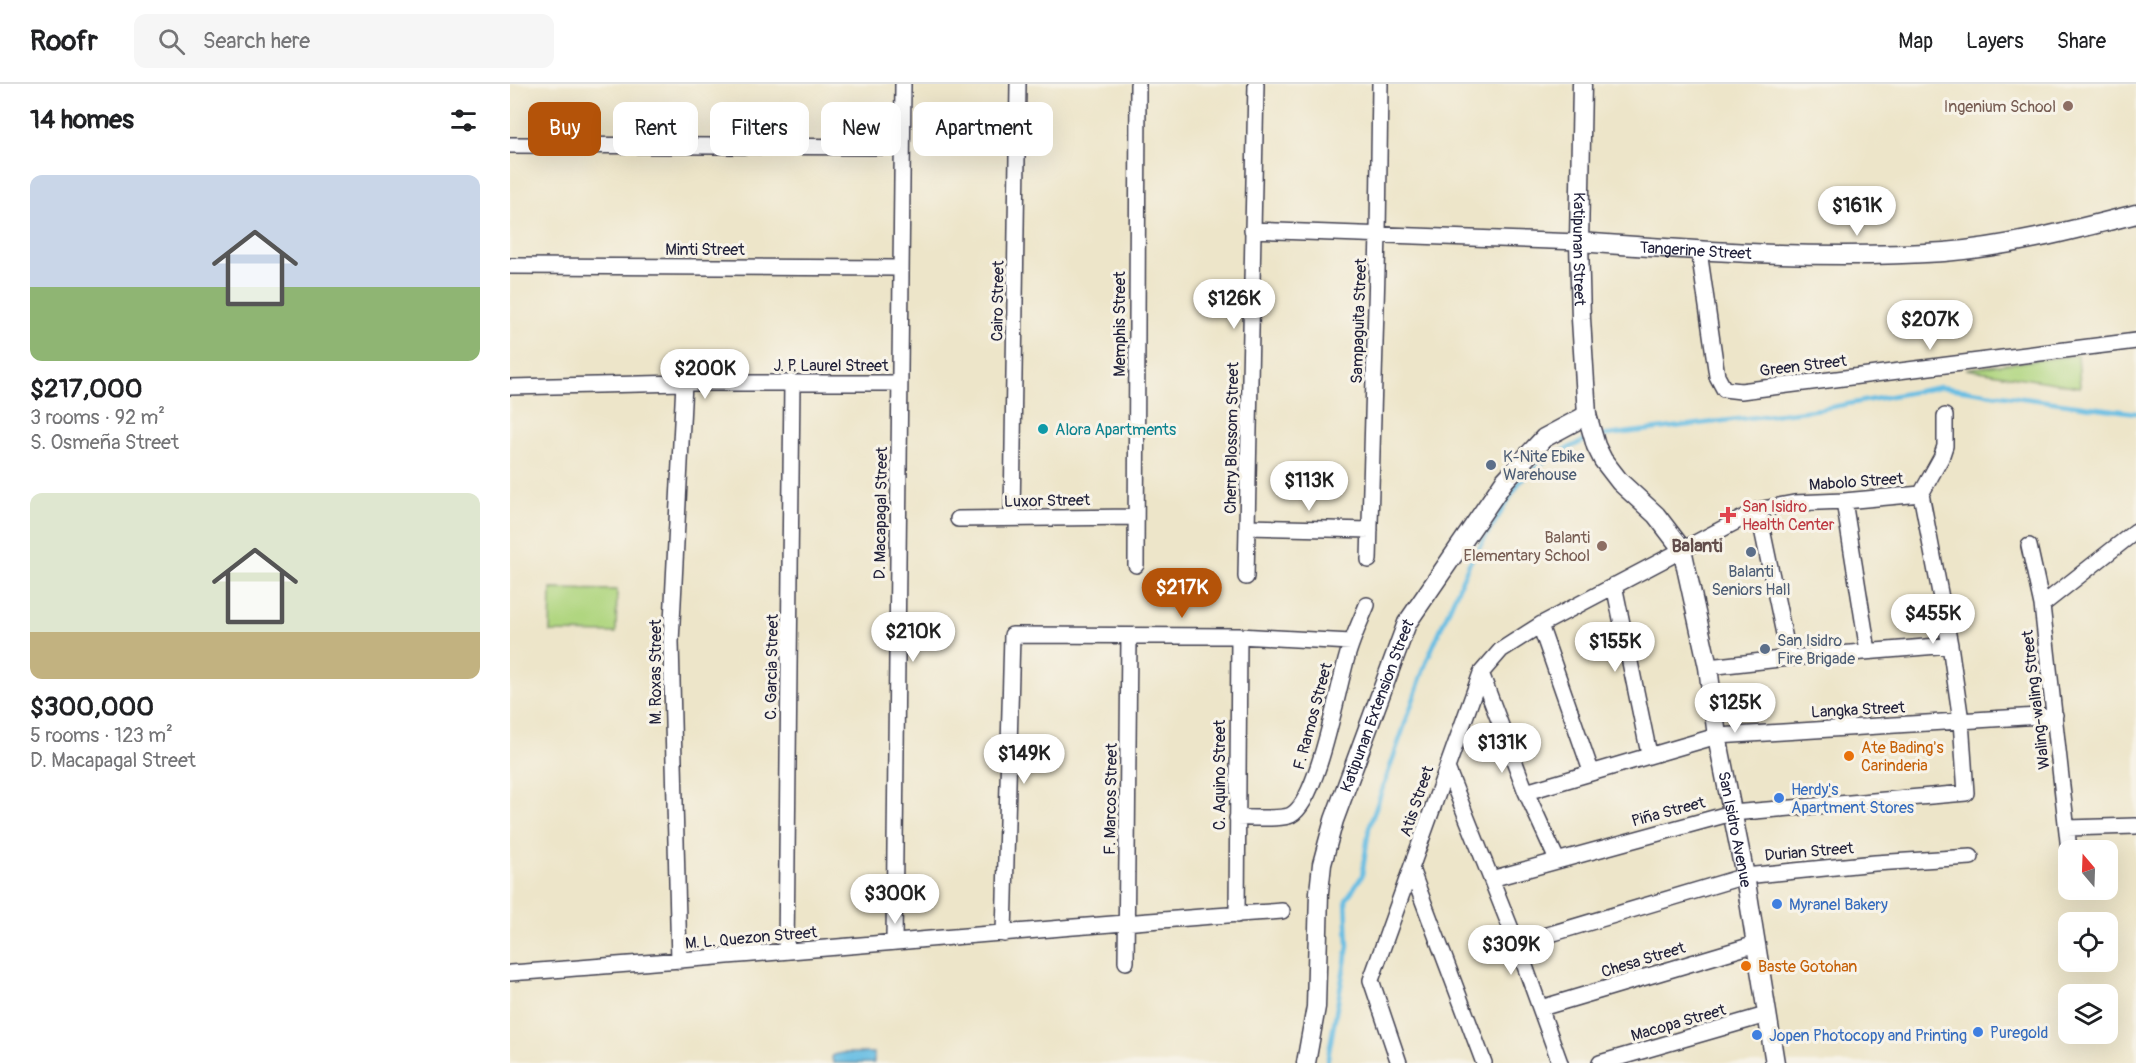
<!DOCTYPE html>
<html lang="en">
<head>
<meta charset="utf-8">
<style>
	body { margin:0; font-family:Pangolin,sans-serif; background:#f6f6f6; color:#202124; height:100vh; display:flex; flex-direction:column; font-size:22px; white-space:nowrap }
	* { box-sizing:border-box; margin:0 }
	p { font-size:20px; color:#757577 }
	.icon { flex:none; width:33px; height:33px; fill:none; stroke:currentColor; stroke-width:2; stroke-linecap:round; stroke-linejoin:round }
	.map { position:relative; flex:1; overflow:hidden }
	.drawer { display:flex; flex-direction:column; background:#fff; width:510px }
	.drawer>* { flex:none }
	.banner { position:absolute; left:18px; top:18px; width:570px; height:54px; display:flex; gap:12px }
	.needle { width:39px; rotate:341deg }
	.tools { position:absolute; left:1548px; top:756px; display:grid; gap:12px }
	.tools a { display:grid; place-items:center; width:60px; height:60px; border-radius:12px; background:#fff; box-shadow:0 6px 24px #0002; font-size:30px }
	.price { position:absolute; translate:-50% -51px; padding:0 14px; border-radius:21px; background:#fff; color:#222; font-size:20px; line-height:39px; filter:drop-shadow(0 2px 3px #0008) }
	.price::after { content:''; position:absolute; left:50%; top:36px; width:18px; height:14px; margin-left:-9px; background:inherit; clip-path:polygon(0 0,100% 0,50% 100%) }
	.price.current { background:#b45309; color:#fff }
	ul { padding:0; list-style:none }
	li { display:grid; align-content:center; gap:12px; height:318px; padding:0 30px }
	li span { display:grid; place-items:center; height:186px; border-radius:12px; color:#555 }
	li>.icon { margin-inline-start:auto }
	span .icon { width:108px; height:108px; fill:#fffc; stroke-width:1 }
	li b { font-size:26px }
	h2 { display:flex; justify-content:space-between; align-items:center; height:72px; padding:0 30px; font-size:26px }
	.chip { padding:0 21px; border-radius:12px; background:#fff; box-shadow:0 6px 24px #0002; font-size:21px; line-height:54px }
	.chip.current { background:#b45309; color:#fff }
	header { display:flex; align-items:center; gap:36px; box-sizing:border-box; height:84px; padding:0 30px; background:#fff; border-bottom:2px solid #e0e0e0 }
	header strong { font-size:28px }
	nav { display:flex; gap:33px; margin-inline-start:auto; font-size:21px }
	.search { width:420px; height:54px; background:#f6f6f6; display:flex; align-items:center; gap:15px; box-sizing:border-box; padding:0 21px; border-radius:12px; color:#757577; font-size:22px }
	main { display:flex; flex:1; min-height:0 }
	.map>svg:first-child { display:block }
	.green { fill:#b0d680; stroke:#697c5e; stroke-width:1.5 }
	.water { fill:#66bde3; stroke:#44708f; stroke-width:1.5 }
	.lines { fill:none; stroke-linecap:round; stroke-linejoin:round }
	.stream { stroke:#66bde3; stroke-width:4.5 }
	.minor-casing { stroke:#403f50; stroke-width:18 }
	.tertiary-casing { stroke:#403f50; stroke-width:21 }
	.minor { stroke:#fff; stroke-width:15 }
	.tertiary { stroke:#fff; stroke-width:18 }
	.education-dot { fill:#8d6e63; stroke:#f7f3e8; stroke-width:2 }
	.culture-dot { fill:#0f9aa8; stroke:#f7f3e8; stroke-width:2 }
	.service-dot { fill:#5c6f8a; stroke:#f7f3e8; stroke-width:2 }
	.health-dot { fill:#e0444e; stroke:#f7f3e8; stroke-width:2 }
	.food-dot { fill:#e8710a; stroke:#f7f3e8; stroke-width:2 }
	.shop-dot { fill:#3f7fe0; stroke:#f7f3e8; stroke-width:2 }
	.labels { text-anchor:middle; stroke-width:6; stroke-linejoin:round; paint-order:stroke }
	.education-label { font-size:16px; fill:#785e54; stroke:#f7f3e8; text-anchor:end }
	.street-label { font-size:16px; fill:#22223b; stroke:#f7f3e8 }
	.culture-label { font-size:16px; fill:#0d838f; stroke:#f7f3e8; text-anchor:start }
	.service-label { font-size:16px; fill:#4e5e75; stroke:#f7f3e8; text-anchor:start }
	.health-label { font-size:16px; fill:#be3a42; stroke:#f7f3e8; text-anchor:start }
	.food-label { font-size:16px; fill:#c56008; stroke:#f7f3e8; text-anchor:start }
	.shop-label { font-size:16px; fill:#366cbe; stroke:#f7f3e8; text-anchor:start }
	.neighbourhood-label { font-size:18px; font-weight:bold; fill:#614d4a; stroke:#f7f3e8 }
</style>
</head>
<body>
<header>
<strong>Roofr</strong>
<div class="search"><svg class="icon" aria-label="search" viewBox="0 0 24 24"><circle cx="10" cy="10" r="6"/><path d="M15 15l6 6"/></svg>Search here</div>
<nav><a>Map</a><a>Layers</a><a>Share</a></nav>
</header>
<main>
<section class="drawer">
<h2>14 homes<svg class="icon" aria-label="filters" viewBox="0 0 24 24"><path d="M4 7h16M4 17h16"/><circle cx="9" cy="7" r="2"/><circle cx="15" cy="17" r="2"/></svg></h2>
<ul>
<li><span style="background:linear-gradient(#c9d6e8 60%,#8fb573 0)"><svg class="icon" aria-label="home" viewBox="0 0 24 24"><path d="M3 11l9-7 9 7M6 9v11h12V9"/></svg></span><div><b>$217,000</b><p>3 rooms · 92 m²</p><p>S. Osmeña Street</p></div></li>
<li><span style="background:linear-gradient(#dfe7d0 75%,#c2b280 0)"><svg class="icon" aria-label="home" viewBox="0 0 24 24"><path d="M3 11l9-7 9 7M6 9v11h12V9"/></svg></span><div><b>$300,000</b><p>5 rooms · 123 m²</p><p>D. Macapagal Street</p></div></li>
</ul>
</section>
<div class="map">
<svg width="1626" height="979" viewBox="0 0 1626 979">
	<rect width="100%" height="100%" fill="#f7f3e8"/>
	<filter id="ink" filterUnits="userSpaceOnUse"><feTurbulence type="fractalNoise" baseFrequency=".0167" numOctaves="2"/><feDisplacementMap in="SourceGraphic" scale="12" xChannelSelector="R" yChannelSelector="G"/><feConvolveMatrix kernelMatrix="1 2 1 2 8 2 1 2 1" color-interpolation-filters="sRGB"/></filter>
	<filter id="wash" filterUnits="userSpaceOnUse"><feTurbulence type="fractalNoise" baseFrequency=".008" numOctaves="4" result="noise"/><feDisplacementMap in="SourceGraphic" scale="24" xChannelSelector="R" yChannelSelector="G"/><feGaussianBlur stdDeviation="1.35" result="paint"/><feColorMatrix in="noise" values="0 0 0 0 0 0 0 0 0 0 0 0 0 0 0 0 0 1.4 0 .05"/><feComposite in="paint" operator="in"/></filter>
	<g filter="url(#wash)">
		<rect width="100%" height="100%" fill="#ede5c9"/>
		<!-- green -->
		<path class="green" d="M 1568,271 L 1570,303 L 1456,285 Z
			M 41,505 L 107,506 L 106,549 L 40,548 Z"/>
		<!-- water -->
		<path class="water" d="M 332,969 L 364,969 L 364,979 L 323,979 L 322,973 L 324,971 Z"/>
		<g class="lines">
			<!-- stream -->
			<path class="stream" d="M 1089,352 L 1311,325 L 1430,303 L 1626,329
				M 817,979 L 838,862 L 836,816 L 852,792 L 859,744 L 917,576 L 959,480 L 1009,399 L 1028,382 L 1046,370 L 1078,355"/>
		</g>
	</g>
	<g filter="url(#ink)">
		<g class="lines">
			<!-- minor casing -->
			<g class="minor-casing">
				<path id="minor" d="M 0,61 L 392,63
					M 742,146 L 1069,158
					M 1189,167 L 1207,292 L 1214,305 L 1231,307 L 1626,257
					M 0,182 L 391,184
					M 0,303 L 174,299 L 389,299
					M 1411,410 L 1431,374 L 1435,362 L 1435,332
					M 1334,417 L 1358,567
					M 1248,426 L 1279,574
					M 502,434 L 508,0
					M 448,435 L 626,433
					M 737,443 L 860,446
					M 1519,462 L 1532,521 L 1559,766
					M 859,476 L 868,150 L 870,0
					M 626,481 L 628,0
					M 736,493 L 746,0
					M 1104,501 L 1139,670
					M 1532,521 L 1626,447
					M 1030,541 L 1081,687
					M 1198,583 L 1279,574 L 1440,561
					M 971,589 L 1016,708 L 1047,776
					M 937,684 L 1007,860 L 1050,979
					M 1016,708 L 1207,652 L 1545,631
					M 727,734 C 740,733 771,736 781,731 C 808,717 828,603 837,573 C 842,555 850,538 857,521
					M 1557,744 L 1626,742
					M 901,785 L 974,979
					M 981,795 L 1222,729 L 1456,709 L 1451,637 L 1440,561 L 1411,410
					M 727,831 L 729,552
					M 494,850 L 502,551 L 729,552 L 841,558
					M 384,858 L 393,0
					M 1007,860 L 1235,792 L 1365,779 L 1461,773
					M 276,867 L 282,298
					M 169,877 L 161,558 L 174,299
					M 616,878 L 619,552
					M 0,889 C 257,871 514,845 772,827
					M 1031,924 L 1246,860
					M 889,979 L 861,896 L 971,589 L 991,566 L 1030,541 L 1248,426 L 1284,419 L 1334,417 L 1411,410
					M 1090,979 L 1256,931"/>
			</g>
			<!-- tertiary casing -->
			<g class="tertiary-casing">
				<g id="tertiary">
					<path id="s1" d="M 1072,0 L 1069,158 L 1071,235 L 1077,331 L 1086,362 L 1093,376 L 1110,398 L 1146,431 L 1172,465 L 1198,583 L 1207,652 L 1235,792 L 1265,979"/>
					<path id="s2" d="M 1069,158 C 1190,167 1312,176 1434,168 C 1499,163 1563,146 1626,130"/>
					<path id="s3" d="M 796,979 L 806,923 L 809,808 L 812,780 L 824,736 L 897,539 L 995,396 L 1034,354 L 1077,331"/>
				</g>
			</g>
			<!-- minor -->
			<use href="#minor" class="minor"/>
			<!-- tertiary -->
			<use href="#tertiary" class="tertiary"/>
		</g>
	</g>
	<!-- markers -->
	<g class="education-dot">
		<circle cx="1558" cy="22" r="6"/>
		<circle cx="1092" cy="462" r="6"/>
	</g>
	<circle class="culture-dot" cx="533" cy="345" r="6"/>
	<g class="service-dot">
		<circle cx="981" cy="381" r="6"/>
		<circle cx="1241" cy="468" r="6"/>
		<circle cx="1255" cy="565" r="6"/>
	</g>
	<path class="health-dot" d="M1215 422h6v6h6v6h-6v6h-6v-6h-6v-6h6z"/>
	<g class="food-dot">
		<circle cx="1339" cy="672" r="6"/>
		<circle cx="1236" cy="882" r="6"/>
	</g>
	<g class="shop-dot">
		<circle cx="1269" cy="714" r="6"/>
		<circle cx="1267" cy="820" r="6"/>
		<circle cx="1468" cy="948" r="6"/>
		<circle cx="1247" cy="951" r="6"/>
	</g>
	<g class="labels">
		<!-- education labels -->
		<g class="education-label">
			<text x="1546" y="28">Ingenium School</text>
			<text x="1080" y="459">Balanti<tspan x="1080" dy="18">Elementary School</tspan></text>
		</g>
		<!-- street labels -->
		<g class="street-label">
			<text x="195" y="171">Minti Street</text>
			<text dy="6" stroke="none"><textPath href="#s2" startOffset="117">Tangerine Street</textPath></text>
			<text dy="6" stroke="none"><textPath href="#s1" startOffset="165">Katipunan Street</textPath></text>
			<text transform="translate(487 217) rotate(-89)" y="6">Cairo Street</text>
			<text transform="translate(848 237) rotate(-88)" y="6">Sampaguita Street</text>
			<text transform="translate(609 240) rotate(-90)" y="6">Memphis Street</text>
			<text x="321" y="287">J. P. Laurel Street</text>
			<text transform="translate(1293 281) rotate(-7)" y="6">Green Street</text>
			<text transform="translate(721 354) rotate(-89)" y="6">Cherry Blossom Street</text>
			<text transform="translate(1346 397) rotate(-4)" y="6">Mabolo Street</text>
			<text transform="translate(537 416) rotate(-1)" y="6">Luxor Street</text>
			<text transform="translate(370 429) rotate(-89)" y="6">D. Macapagal Street</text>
			<text transform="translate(261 583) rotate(-89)" y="6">C. Garcia Street</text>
			<text transform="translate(145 588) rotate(-90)" y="6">M. Roxas Street</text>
			<text transform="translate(1525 616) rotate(-97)" y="6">Waling-waling Street</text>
			<text dy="6" stroke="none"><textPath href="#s3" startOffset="368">Katipunan Extension Street</textPath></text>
			<text transform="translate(1348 625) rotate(-3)" y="6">Langka Street</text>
			<text transform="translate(802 632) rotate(-75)" y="6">F. Ramos Street</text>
			<text transform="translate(709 691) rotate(-90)" y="6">C. Aquino Street</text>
			<text transform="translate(600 715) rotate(-89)" y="6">F. Marcos Street</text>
			<text transform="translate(906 717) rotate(-71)" y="6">Atis Street</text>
			<text transform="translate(1158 727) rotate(-15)" y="6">Piña Street</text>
			<text dy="6" stroke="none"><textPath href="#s1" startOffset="784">San Isidro Avenue</textPath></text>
			<text transform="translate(1299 767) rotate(-5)" y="6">Durian Street</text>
			<text transform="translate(241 853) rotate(-5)" y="6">M. L. Quezon Street</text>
			<text transform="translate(1133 875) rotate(-17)" y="6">Chesa Street</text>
			<text transform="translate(1168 938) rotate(-16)" y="6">Macopa Street</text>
		</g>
		<!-- culture labels -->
		<g class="culture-label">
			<text x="545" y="351">Alora Apartments</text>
		</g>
		<!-- service labels -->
		<g class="service-label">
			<text x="993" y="378">K-Nite Ebike<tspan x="993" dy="18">Warehouse</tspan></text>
			<text x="1241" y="493" text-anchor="middle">Balanti<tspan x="1241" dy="18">Seniors Hall</tspan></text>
			<text x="1267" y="562">San Isidro<tspan x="1267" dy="18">Fire Brigade</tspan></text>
		</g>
		<!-- health labels -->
		<g class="health-label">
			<text x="1232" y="428">San Isidro<tspan x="1232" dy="18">Health Center</tspan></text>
		</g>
		<!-- food labels -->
		<g class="food-label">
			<text x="1351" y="669">Ate Bading's<tspan x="1351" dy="18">Carinderia</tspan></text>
			<text x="1248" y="888">Baste Gotohan</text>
		</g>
		<!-- shop labels -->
		<g class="shop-label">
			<text x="1281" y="711">Herdy's<tspan x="1281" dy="18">Apartment Stores</tspan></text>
			<text x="1279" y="826">Myranel Bakery</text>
			<text x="1480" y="954">Puregold</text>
			<text x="1259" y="957">Jopen Photocopy and Printing</text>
		</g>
		<!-- neighbourhood labels -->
		<g class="neighbourhood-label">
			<text x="1187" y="468">Balanti</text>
		</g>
	</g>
</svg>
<div class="tools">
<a><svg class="needle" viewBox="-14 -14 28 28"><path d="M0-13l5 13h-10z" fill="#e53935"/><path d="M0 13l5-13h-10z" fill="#757577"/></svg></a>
<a><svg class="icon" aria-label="locate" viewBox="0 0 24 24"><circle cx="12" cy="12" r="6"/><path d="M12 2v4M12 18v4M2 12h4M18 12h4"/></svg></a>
<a><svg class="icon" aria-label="layers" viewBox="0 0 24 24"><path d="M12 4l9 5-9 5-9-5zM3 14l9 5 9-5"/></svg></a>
</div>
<b class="price" style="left:1347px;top:153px">$161K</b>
<b class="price" style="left:724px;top:246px">$126K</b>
<b class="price" style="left:1420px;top:267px">$207K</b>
<b class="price" style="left:195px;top:316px">$200K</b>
<b class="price" style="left:799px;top:428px">$113K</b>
<b class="price current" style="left:672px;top:535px">$217K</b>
<b class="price" style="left:1423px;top:561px">$455K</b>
<b class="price" style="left:403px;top:579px">$210K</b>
<b class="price" style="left:1105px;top:589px">$155K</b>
<b class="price" style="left:1225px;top:650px">$125K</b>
<b class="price" style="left:992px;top:690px">$131K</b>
<b class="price" style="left:514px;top:701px">$149K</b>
<b class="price" style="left:385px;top:841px">$300K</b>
<b class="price" style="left:1001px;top:892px">$309K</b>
<div class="banner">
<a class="chip current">Buy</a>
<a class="chip">Rent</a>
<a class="chip">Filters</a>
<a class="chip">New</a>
<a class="chip">Apartment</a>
</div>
</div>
</main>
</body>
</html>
